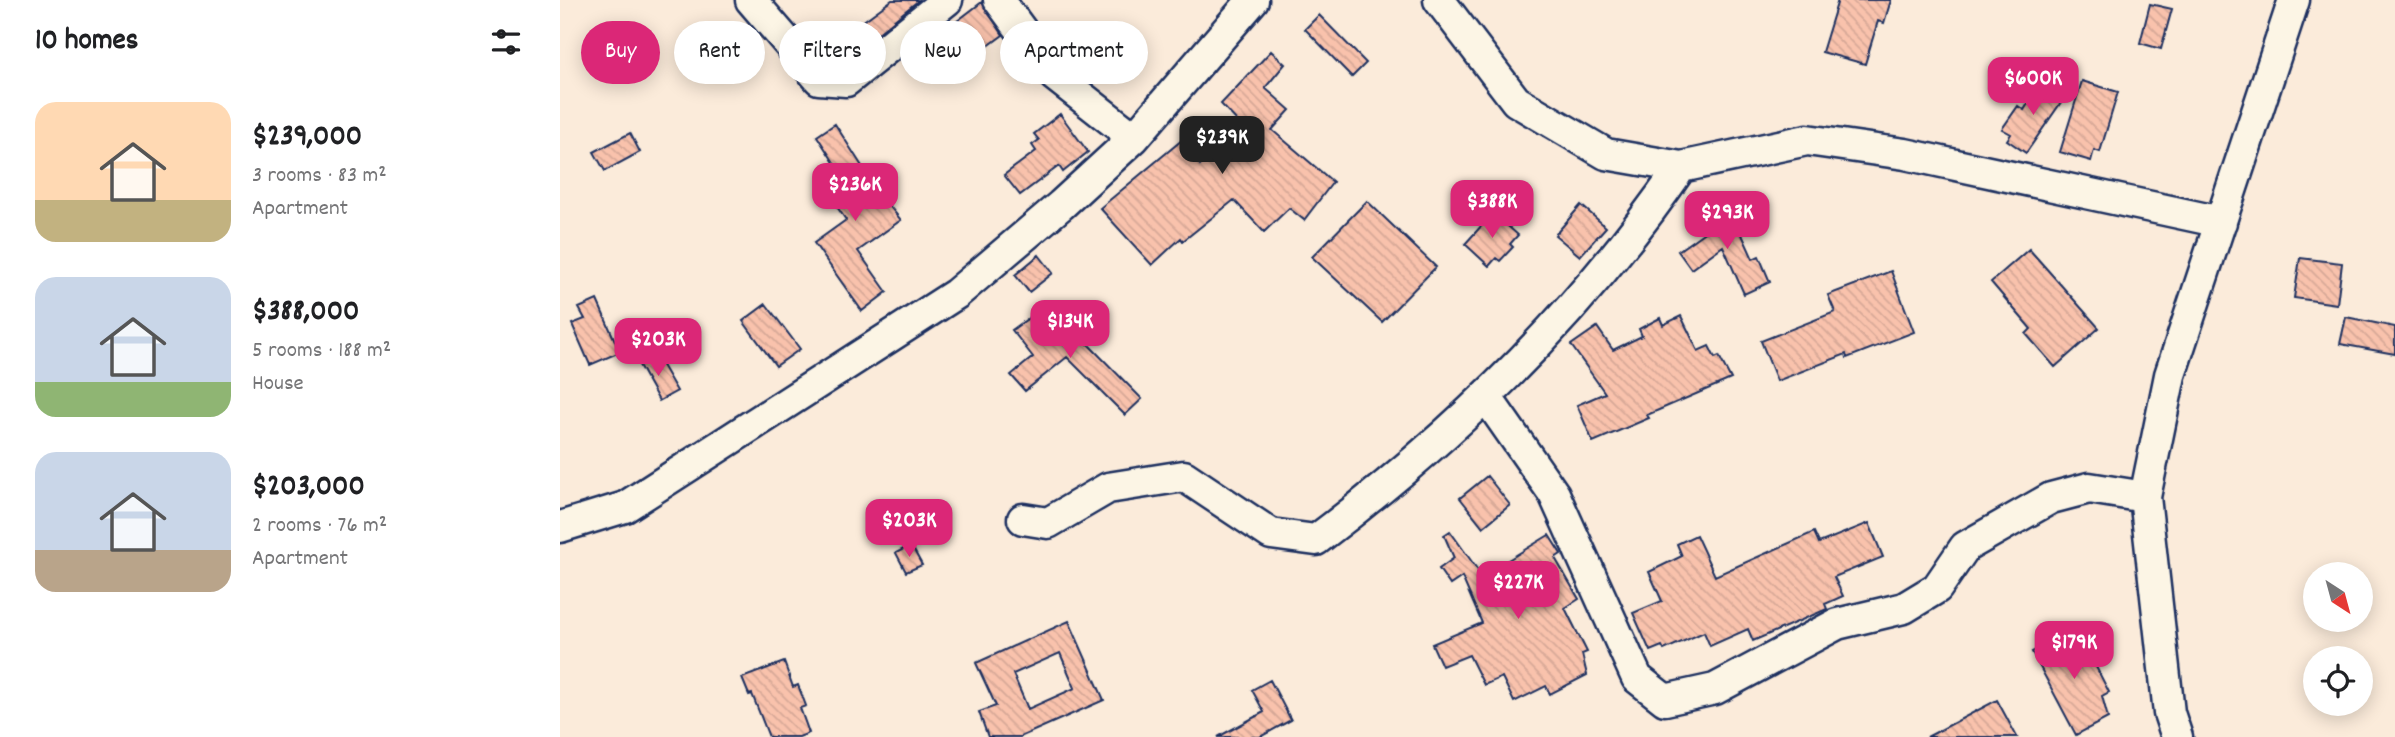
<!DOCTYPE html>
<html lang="en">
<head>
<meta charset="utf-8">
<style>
	body { margin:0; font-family:Dekko,sans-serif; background:#f2f2f2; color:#202124; height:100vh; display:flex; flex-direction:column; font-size:26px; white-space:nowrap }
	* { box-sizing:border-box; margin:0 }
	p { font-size:23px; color:#757577 }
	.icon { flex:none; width:38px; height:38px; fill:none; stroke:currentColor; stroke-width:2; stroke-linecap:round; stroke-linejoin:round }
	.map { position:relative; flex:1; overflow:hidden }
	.panel { display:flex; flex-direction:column; background:#fff; width:560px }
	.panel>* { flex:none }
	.hud { position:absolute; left:21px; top:21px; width:665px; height:63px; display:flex; gap:14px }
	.needle { width:46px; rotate:144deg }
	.buttons { position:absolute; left:1743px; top:562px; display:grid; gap:14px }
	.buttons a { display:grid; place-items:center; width:70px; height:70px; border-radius:50%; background:#fff; box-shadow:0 4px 18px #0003; font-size:35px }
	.price { position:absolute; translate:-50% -60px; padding:0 16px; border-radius:14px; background:#db2777; color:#fff; font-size:23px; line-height:46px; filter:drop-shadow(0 2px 4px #0008) }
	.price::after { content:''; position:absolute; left:50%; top:42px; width:21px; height:16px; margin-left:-10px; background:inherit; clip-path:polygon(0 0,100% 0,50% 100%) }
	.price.current { background:#222; color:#fff }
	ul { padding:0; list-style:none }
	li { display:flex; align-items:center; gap:21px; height:175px; padding:0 35px }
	li span { display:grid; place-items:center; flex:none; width:196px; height:140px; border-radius:21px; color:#555 }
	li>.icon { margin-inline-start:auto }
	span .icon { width:84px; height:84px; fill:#fffc; stroke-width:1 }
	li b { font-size:30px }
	h2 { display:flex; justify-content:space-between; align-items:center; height:84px; padding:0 35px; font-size:30px }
	.tag { padding:0 24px; border-radius:32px; background:#fff; box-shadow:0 4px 18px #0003; font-size:24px; line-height:63px }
	.tag.current { background:#db2777; color:#fff }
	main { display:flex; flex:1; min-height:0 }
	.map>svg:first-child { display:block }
	.building { fill:url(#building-back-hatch); stroke:#1b2f5e; stroke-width:2; fill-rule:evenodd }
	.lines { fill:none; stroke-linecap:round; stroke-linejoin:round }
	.minor-casing { stroke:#1b2f5e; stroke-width:35 }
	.minor { stroke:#fcf5e5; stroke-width:30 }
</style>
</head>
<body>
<main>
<section class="panel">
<h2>10 homes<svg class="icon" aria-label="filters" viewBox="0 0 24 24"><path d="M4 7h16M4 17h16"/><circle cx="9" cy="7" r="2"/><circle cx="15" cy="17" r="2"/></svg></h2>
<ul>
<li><span style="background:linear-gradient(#ffd9b3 70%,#c2b280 0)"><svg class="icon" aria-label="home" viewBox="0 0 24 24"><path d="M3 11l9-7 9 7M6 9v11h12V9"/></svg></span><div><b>$239,000</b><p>3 rooms · 83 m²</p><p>Apartment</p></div></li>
<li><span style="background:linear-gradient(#c9d6e8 75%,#8fb573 0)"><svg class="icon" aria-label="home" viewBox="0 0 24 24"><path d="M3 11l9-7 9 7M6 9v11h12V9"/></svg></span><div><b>$388,000</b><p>5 rooms · 188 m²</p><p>House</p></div></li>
<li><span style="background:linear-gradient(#c9d6e8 70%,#b9a48a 0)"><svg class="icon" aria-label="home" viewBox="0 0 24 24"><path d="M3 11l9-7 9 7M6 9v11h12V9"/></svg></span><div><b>$203,000</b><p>2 rooms · 76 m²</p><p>Apartment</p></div></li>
</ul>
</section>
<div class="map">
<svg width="1835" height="737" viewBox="0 0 1835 737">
	<defs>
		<pattern id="building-back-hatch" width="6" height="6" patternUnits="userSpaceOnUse" patternTransform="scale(1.75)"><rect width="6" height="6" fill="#f9c2ac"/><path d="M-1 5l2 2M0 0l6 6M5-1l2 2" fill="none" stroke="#d5a796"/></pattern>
	</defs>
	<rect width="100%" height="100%" fill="#fbebda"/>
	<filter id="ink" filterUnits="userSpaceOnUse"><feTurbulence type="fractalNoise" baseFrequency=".0143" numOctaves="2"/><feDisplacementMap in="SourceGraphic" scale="14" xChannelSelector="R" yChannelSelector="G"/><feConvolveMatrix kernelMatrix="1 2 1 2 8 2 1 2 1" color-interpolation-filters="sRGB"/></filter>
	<g filter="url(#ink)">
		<!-- building -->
		<path class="building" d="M 332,0 L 359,0 L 301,47 L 290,31 Z
			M 1278,0 L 1331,0 L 1324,23 L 1318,21 L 1305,64 L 1262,52 Z
			M 422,2 L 443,35 L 401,66 L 379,35 Z
			M 1590,4 L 1612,9 L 1601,49 L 1580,43 Z
			M 759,15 L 806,63 L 792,77 L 745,29 Z
			M 711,51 L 725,64 L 705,88 L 730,110 L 712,130 L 773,182 L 744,220 L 729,208 L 704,232 L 674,200 L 623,241 L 621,238 L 592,265 L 540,208 L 622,140 L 640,165 L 678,122 L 661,104 Z
			M 1482,81 L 1506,95 L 1466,153 L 1447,140 L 1451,134 L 1442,129 L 1458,106 L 1464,110 Z
			M 1522,81 L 1558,92 L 1540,152 L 1534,150 L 1531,161 L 1500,152 Z
			M 500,114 L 528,152 L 503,172 L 499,166 L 460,195 L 444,175 L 476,151 L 472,145 L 479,140 L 474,134 Z
			M 275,124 L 321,196 L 341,220 L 298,251 L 327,292 L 302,311 L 254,243 L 286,220 L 273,201 L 291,189 L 257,136 Z
			M 70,133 L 80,152 L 45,171 L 34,152 Z
			M 807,201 L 876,267 L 822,322 L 752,257 Z
			M 1021,205 L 1046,227 L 1020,256 L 995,235 Z
			M 1170,208 L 1193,259 L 1199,256 L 1210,282 L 1184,294 L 1163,246 L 1131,269 L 1118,251 L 1153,226 L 1149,217 Z
			M 933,213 L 958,235 L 950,244 L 953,247 L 940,261 L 936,258 L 929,266 L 905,244 Z
			M 1469,249 L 1539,328 L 1495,367 L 1466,334 L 1471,329 L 1431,282 Z
			M 479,255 L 493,273 L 469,292 L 455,275 Z
			M 1740,258 L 1782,263 L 1777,304 L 1734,298 Z
			M 1331,271 L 1354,332 L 1287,358 L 1286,354 L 1217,381 L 1201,341 L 1275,312 L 1268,295 Z
			M 37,300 L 60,352 L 30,365 L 12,324 L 25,319 L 19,308 Z
			M 206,304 L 240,349 L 216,366 L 183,321 Z
			M 477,312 L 496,339 L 521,319 L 534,336 L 526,342 L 582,399 L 565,415 L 507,357 L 465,391 L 451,375 L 473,357 L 452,330 Z
			M 1121,316 L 1138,351 L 1149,346 L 1155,358 L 1159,356 L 1171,379 L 1087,415 L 1089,418 L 1033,442 L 1017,405 L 1045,393 L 1011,345 L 1037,327 L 1053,350 L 1082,336 L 1079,329 L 1100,318 L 1103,325 Z
			M 1786,317 L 1835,327 L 1835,354 L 1780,344 Z
			M 96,355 L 117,391 L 99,401 L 79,365 Z
			M 927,476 L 950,505 L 923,527 L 900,498 Z
			M 1309,523 L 1323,557 L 1274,577 L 1283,596 L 1265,604 L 1267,609 L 1193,641 L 1188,629 L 1150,646 L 1144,632 L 1104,650 L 1102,646 L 1090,651 L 1073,613 L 1102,601 L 1089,572 L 1122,556 L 1117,544 L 1136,535 L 1155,576 L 1254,532 L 1259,543 Z
			M 890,531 L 922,576 L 989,535 L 1001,554 L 995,558 L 1019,599 L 1005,608 L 1027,652 L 1022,654 L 1027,675 L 990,694 L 986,686 L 954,702 L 942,677 L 924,685 L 909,655 L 882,666 L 872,644 L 922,623 L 902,577 L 890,585 L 879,569 L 894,558 L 884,535 Z
			M 351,545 L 362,565 L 346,572 L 336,553 Z
			M 509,621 L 544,700 L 460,737 L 428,737 L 419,712 L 436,706 L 416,663 ZM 500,653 L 515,688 L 468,709 L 453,674 Z
			M 1517,630 L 1549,692 L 1542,696 L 1548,718 L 1516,735 L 1472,652 Z
			M 224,662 L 233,687 L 238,685 L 246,706 L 240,708 L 249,733 L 239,737 L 209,737 L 192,694 L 189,695 L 182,678 Z
			M 710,680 L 731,720 L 700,737 L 658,737 L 704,712 L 692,690 Z
			M 1437,700 L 1457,737 L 1367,737 Z"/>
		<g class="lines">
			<!-- minor casing -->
			<g class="minor-casing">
				<path id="minor" d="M 191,0 L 259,79 L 286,81 L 387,0
					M 439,0 L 495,76 L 574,138
					M 879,0 L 956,101 L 1046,154 L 1121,167 L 1247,140 L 1345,154 L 1661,222
					M 927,398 L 994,494 L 1077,678 L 1105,700 L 1155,689 L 1277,624 L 1344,608 L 1377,588 L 1405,547 L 1491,498 L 1529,488 L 1585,497
					M 463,519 L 488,523 L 548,488 L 624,476 L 711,534 L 756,540 C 897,434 1021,313 1121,167
					M 0,527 L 65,507 L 396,294 L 501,205 L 574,138 L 693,0
					M 1617,737 L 1609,713 L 1585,497 L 1610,375 L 1734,0"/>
			</g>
			<!-- minor -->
			<use href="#minor" class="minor"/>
		</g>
	</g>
</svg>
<div class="buttons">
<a><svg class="needle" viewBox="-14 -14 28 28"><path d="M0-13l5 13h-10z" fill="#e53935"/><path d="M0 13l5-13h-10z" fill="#757577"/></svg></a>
<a><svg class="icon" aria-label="locate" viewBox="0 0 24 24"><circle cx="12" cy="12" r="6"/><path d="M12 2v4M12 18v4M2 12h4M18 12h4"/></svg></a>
</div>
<b class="price" style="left:1473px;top:117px">$600K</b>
<b class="price current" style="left:662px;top:176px">$239K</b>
<b class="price" style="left:295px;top:223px">$236K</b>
<b class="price" style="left:932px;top:240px">$388K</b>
<b class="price" style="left:1167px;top:251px">$293K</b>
<b class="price" style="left:510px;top:360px">$134K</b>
<b class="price" style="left:98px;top:378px">$203K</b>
<b class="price" style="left:349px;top:559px">$203K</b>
<b class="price" style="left:958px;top:621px">$227K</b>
<b class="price" style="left:1514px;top:681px">$179K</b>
<div class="hud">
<a class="tag current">Buy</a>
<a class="tag">Rent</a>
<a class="tag">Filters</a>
<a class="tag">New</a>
<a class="tag">Apartment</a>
</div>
</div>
</main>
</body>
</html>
